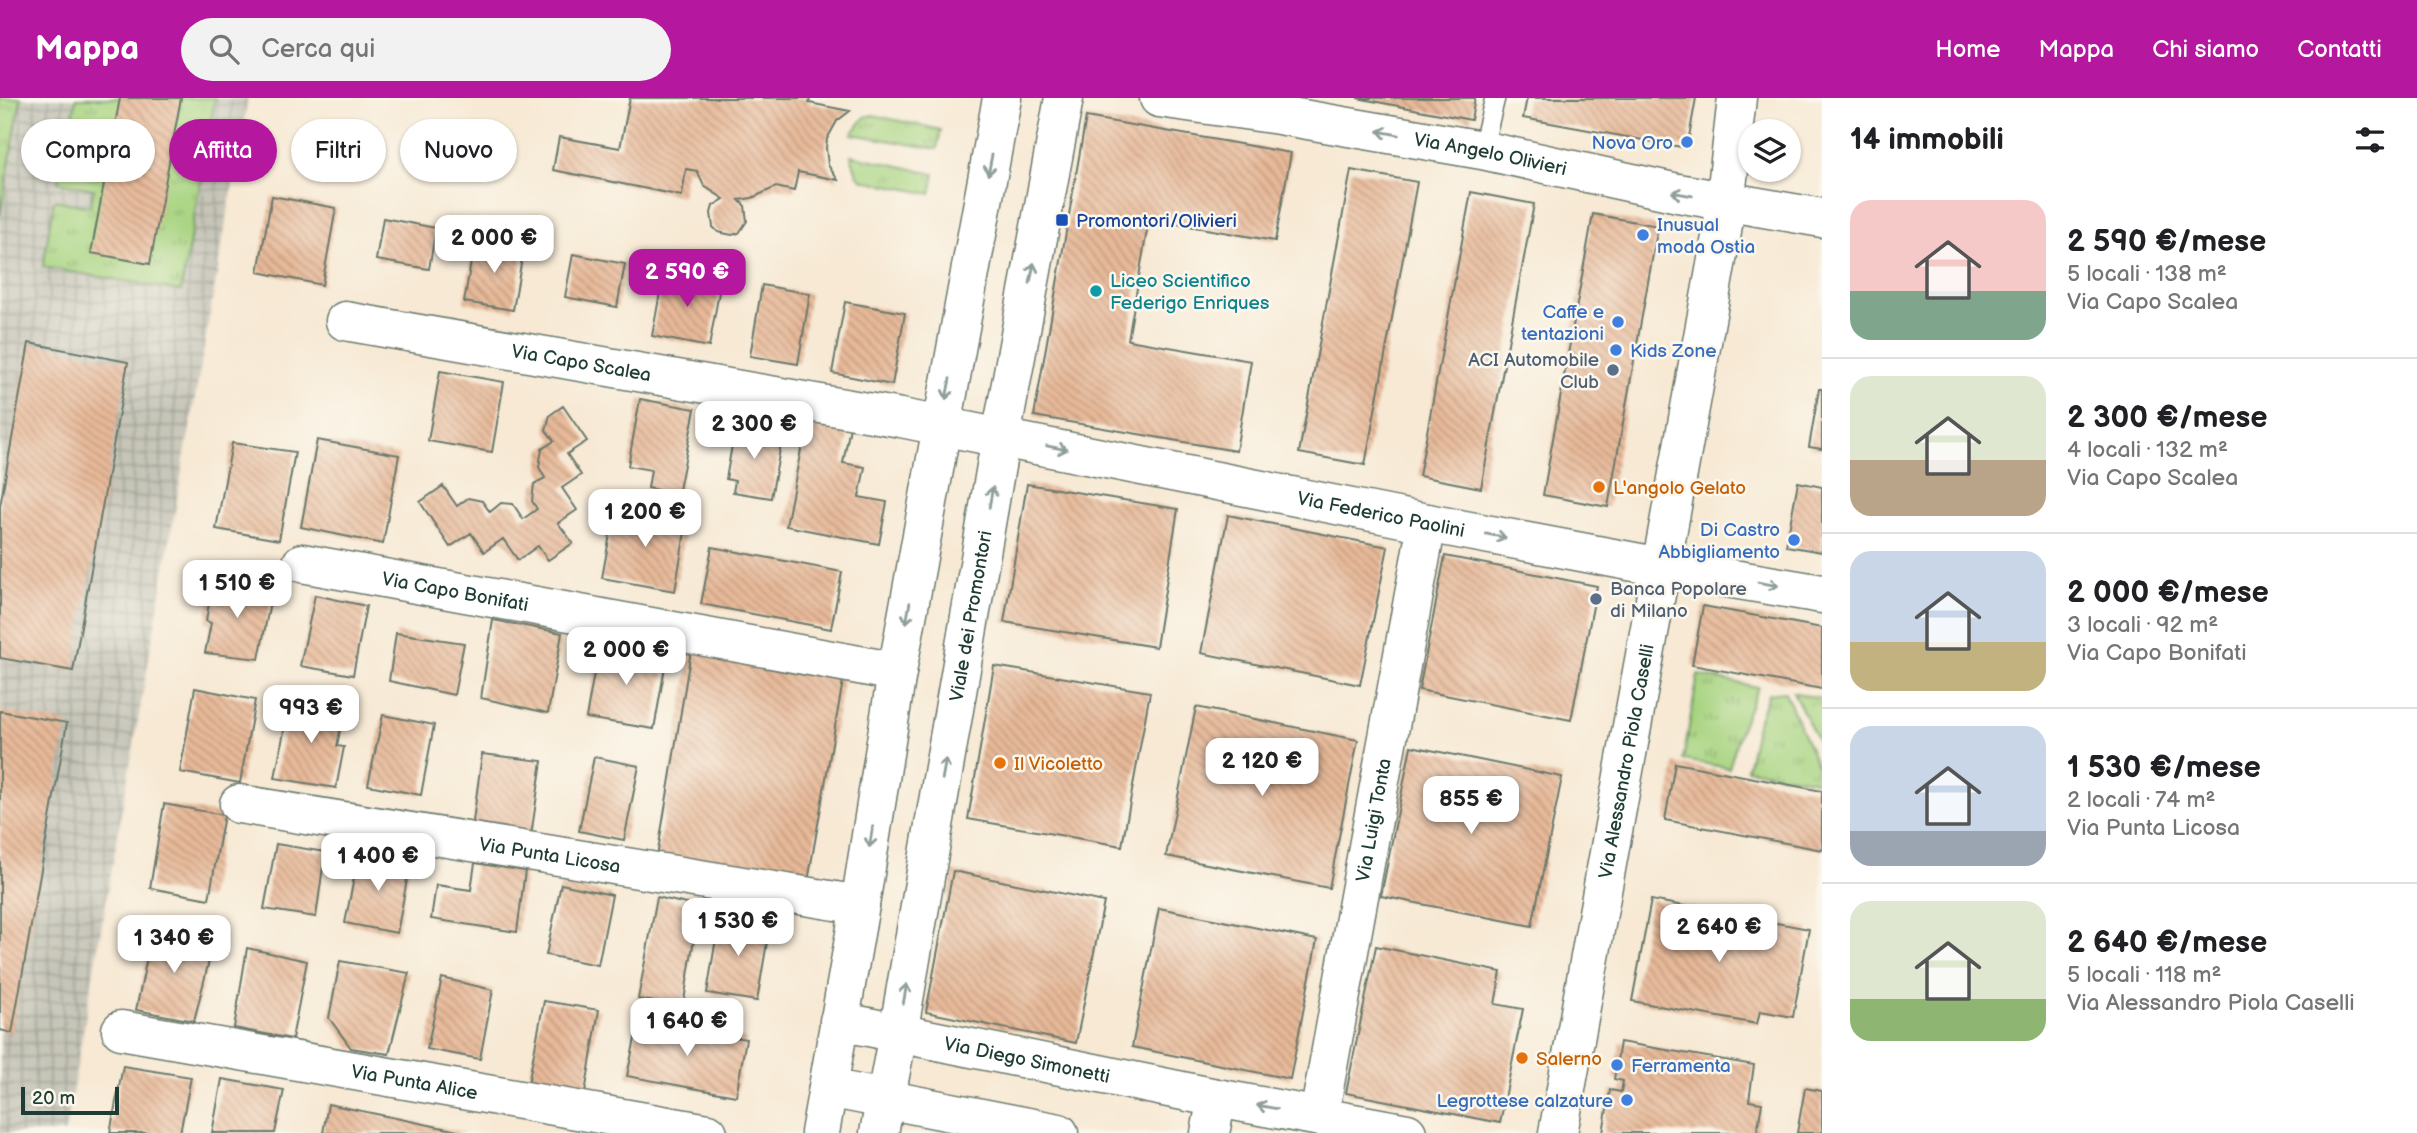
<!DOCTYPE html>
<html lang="it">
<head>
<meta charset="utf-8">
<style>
	body { margin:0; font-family:"Balsamiq Sans",sans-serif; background:#f2f2f2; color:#202124; height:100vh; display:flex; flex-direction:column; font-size:26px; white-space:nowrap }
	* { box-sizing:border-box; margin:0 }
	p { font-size:23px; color:#757577 }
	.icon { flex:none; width:38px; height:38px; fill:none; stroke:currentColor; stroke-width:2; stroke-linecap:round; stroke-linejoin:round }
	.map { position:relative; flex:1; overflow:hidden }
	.panel { display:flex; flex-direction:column; background:#fff; width:595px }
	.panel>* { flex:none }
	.hud { position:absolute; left:21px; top:21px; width:665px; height:63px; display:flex; gap:14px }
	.fabs { position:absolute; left:1738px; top:21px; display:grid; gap:14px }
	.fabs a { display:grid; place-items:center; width:63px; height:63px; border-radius:50%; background:#fff; box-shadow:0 2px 5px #0004; font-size:35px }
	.scale { position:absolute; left:21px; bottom:18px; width:98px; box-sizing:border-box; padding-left:7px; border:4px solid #1f3d34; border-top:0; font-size:19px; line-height:24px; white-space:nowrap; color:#1f3d34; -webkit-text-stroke:5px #fbf7ec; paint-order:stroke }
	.price { position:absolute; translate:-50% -60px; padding:0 16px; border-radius:14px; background:#fff; color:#222; font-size:23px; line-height:46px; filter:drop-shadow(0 2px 4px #0008) }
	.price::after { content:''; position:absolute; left:50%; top:42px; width:21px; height:16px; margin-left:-10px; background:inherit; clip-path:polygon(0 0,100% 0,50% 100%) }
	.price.selected { background:#b5179e; color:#fff }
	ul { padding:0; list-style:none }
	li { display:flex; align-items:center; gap:21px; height:175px; padding:0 28px }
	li+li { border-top:2px solid #e0e0e0 }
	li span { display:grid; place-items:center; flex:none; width:196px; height:140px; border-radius:21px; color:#555 }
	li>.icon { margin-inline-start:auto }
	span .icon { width:84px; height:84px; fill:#fffc; stroke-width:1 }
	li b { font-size:30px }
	h2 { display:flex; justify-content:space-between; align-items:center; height:84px; padding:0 28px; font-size:30px }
	.chip { padding:0 24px; border-radius:32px; background:#fff; box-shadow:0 2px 5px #0004; font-size:24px; line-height:63px }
	.chip.selected { background:#b5179e; color:#fff }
	header { display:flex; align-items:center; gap:42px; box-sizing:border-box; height:98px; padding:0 35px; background:#b5179e; color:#fff }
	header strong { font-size:33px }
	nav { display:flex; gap:38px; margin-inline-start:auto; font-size:24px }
	.search { width:490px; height:63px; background:#f2f2f2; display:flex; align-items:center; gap:18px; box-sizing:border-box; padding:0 24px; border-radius:38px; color:#757577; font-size:26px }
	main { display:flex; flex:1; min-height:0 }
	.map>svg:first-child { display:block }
	.industrial { fill:url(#industrial-grid) }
	.grass { fill:url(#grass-tufts); stroke:#64885a; stroke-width:2 }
	.building { fill:url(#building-back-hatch) }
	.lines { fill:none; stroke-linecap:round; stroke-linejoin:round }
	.lane-casing { stroke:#6b796c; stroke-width:22 }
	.street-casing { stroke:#6b796c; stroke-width:41 }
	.lane { stroke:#fff; stroke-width:19 }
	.street { stroke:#fff; stroke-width:38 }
	.oneway { stroke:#8f9e9a }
	.shop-dot { fill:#3f7fe0; stroke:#fbf7ec; stroke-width:2.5 }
	.transit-dot { fill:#1a4fb4; stroke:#fbf7ec; stroke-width:2.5 }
	.culture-dot { fill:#0f9aa8; stroke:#fbf7ec; stroke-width:2.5 }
	.service-dot { fill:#5c6f8a; stroke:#fbf7ec; stroke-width:2.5 }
	.food-dot { fill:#e8710a; stroke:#fbf7ec; stroke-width:2.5 }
	.labels { text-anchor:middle; stroke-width:5; stroke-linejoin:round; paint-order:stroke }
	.shop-label { font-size:19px; fill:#366cbe; stroke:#fbf7ec; text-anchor:end }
	.street-label { font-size:19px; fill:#1f3d34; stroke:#fbf7ec }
	.transit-label { font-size:19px; fill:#164399; stroke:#fbf7ec; text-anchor:start }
	.culture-label { font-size:19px; fill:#0d838f; stroke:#fbf7ec; text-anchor:start }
	.service-label { font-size:19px; fill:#4e5e75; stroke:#fbf7ec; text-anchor:end }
	.food-label { font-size:19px; fill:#c56008; stroke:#fbf7ec; text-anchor:start }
</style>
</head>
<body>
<header>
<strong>Mappa</strong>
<div class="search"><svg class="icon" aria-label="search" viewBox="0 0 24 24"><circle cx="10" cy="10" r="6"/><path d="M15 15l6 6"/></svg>Cerca qui</div>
<nav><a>Home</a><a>Mappa</a><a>Chi siamo</a><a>Contatti</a></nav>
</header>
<main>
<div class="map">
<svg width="1822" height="1035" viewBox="0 0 1822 1035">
	<defs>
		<pattern id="industrial-grid" width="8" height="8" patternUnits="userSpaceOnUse" patternTransform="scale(1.75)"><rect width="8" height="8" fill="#c6c5b8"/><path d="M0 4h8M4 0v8" fill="none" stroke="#a0a196"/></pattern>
		<pattern id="grass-tufts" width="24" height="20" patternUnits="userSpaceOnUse" patternTransform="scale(1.75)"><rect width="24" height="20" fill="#a8d481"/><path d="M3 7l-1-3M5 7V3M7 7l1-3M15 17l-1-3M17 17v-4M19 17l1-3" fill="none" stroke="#88ad6a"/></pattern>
		<pattern id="building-back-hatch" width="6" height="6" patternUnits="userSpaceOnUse" patternTransform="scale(1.75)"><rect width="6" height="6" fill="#e8b999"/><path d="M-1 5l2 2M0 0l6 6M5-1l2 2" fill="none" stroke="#bb987e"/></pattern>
	</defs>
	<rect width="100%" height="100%" fill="#fbf7ec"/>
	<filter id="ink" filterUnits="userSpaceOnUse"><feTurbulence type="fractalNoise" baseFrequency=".0143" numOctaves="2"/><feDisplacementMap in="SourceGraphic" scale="14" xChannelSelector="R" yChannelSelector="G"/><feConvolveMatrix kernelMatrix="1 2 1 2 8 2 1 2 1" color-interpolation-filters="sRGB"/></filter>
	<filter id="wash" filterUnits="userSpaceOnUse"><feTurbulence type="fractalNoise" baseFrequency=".00686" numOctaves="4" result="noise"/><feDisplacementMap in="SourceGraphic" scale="28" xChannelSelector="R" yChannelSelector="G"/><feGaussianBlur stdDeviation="1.57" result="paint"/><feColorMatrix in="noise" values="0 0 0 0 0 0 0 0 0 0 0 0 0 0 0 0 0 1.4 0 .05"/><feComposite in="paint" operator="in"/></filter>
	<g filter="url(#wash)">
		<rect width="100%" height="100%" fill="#f7e9d4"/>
		<!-- industrial -->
		<path class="industrial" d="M 21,0 L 248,0 L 65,1035 L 0,1035 L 0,117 Z"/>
		<!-- grass -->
		<path class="grass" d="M 0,0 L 21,0 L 0,117 Z
			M 76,0 L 215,0 L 181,193 L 43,169 L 54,102 L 90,109 L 94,91 L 58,84 L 66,39 L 102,45 L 106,25 L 73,19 Z
			M 873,17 L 941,32 L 937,51 L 852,36 L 865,19 Z
			M 851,57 L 935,76 L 931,96 L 863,82 L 857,77 Z
			M 1698,577 L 1758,589 L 1741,630 L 1729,670 L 1683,662 Z
			M 1785,594 L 1822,678 L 1822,684 L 1747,671 L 1756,630 L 1768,596 Z
			M 1793,594 L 1822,601 L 1822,651 Z"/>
		<g id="blocks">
			<!-- building -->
			<path class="building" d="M 120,0 L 181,0 L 150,166 L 91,155 Z
				M 630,0 L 810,0 L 809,5 L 850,13 L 837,23 L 827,41 L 826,50 L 828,67 L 838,82 L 798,74 L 794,93 L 776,89 L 752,100 L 739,102 L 745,108 L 747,123 L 739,135 L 732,137 L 718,134 L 713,129 L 711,115 L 713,108 L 724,101 L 704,88 L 697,73 L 686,71 L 682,98 L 553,72 L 559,39 L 620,50 Z
				M 1357,0 L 1475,0 L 1471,22 Z
				M 1527,0 L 1696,0 L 1687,50 L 1523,20 Z
				M 1086,19 L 1291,55 L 1275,143 L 1149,121 L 1128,242 L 1251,263 L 1236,353 L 1034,318 Z
				M 1351,72 L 1417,84 L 1365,367 L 1299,355 Z
				M 1471,94 L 1534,106 L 1481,390 L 1419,378 Z
				M 272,98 L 336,110 L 322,187 L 258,174 Z
				M 1593,116 L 1658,128 L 1608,409 L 1543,397 Z
				M 383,120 L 436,130 L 429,171 L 376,162 Z
				M 475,141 L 524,149 L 513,212 L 464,204 Z
				M 573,156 L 625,166 L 617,209 L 565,199 Z
				M 664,173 L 721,183 L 709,249 L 652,238 Z
				M 762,187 L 810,196 L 798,266 L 750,258 Z
				M 845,204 L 905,215 L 892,287 L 832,275 Z
				M 29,245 L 128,264 L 73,573 L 0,560 L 0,408 Z
				M 440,273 L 504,284 L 492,354 L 428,343 Z
				M 1819,291 L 1822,291 L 1822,351 L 1809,349 Z
				M 640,301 L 695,311 L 678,397 L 648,390 L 651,372 L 628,368 Z
				M 563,308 L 587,343 L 567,356 L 581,377 L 562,390 L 577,412 L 558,425 L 573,445 L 548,462 L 538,448 L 518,462 L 503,441 L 484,454 L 471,435 L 450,449 L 420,404 L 443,388 L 457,408 L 468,400 L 482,403 L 490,414 L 501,405 L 513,406 L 523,421 L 537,411 L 532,403 L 534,386 L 545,380 L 539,369 L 542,351 L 554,343 L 546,332 L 550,317 Z
				M 808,316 L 851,324 L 843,365 L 865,369 L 859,399 L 887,404 L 879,446 L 786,428 Z
				M 740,324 L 760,328 L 759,336 L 782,340 L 771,400 L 733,394 L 735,383 L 726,381 L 734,336 L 738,337 Z
				M 317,342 L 399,357 L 383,446 L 301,429 Z
				M 232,345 L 295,354 L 279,442 L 216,431 Z
				M 1798,384 L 1822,389 L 1822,454 L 1786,448 Z
				M 1027,386 L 1178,411 L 1156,549 L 1004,524 Z
				M 615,409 L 687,422 L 675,493 L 602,480 Z
				M 1228,417 L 1388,449 L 1360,587 L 1201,555 Z
				M 712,449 L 842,474 L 831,531 L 701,506 Z
				M 1445,458 L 1597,488 L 1571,622 L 1419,592 Z
				M 213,481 L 272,494 L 259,561 L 205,555 L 211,525 L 206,523 Z
				M 315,497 L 366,508 L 353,577 L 300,568 Z
				M 1703,508 L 1822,530 L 1822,591 L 1692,567 Z
				M 493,522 L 562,535 L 548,615 L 481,600 Z
				M 396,535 L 464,545 L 454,597 L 389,583 Z
				M 599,547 L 667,558 L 654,631 L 586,620 Z
				M 691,553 L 844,577 L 807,789 L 657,759 Z
				M 994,568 L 1150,594 L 1122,748 L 968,721 Z
				M 195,590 L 255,602 L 240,685 L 180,674 Z
				M 290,602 L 344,612 L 337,648 L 344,649 L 336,690 L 275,680 Z
				M 1196,609 L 1358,642 L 1329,790 L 1166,758 Z
				M 0,613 L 67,625 L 12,935 L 0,932 Z
				M 383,617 L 434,627 L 421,697 L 368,687 Z
				M 1411,648 L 1562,679 L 1532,828 L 1381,798 Z
				M 482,656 L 542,663 L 531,738 L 472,731 Z
				M 594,659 L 639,668 L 624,742 L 579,733 Z
				M 1675,665 L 1822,693 L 1822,752 L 1665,722 Z
				M 164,706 L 224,717 L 209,801 L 150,790 Z
				M 276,746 L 325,754 L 316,819 L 264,811 Z
				M 359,755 L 410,766 L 397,835 L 345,825 Z
				M 475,765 L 525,773 L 517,834 L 431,821 L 436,787 L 471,792 Z
				M 953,773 L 1104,804 L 1076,945 L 926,914 Z
				M 561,786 L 612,797 L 598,867 L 546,857 Z
				M 657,799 L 699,809 L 683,909 L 638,901 Z
				M 1651,802 L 1809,831 L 1793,919 L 1760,913 L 1757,926 L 1632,903 Z
				M 1159,810 L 1317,842 L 1290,981 L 1132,949 Z
				M 720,816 L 770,827 L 757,903 L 707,895 Z
				M 153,831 L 214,843 L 194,923 L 136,912 Z
				M 1376,848 L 1501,874 L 1495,906 L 1523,911 L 1500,1025 L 1346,995 Z
				M 247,850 L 307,863 L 292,941 L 234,930 Z
				M 340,863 L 409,875 L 389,956 L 351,950 L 329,920 Z
				M 442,880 L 493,892 L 480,961 L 427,951 Z
				M 544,903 L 599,912 L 584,1001 L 527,991 Z
				M 639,922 L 746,941 L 736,998 L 627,978 Z
				M 1620,944 L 1754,967 L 1749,1003 L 1762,1005 L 1757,1035 L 1603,1035 L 1610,992 L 1621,994 L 1623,983 L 1614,981 Z
				M 123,968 L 191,979 L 180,1035 L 110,1035 Z
				M 222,981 L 284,992 L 275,1035 L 212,1035 Z
				M 1805,990 L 1822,993 L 1822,1035 L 1797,1035 Z
				M 328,1006 L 463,1034 L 463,1035 L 323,1035 Z"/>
		</g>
	</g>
	<g filter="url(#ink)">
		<use href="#blocks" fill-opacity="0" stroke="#6b796c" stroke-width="2"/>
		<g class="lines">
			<!-- lane casing -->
			<g class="lane-casing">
				<path id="lane" d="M 1482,52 L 1495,0"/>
			</g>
			<!-- street casing -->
			<g class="street-casing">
				<g id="street">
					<path id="s1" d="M 1159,0 L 1279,17 L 1482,52 L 1678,95 L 1822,120"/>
					<path id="s2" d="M 345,223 L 901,320 L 1427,425 L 1661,469 L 1822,496"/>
					<path id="s3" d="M 302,465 L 897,574"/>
					<path id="s4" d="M 239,706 L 860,807"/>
					<path id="s5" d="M 839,923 L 1217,1000 L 1407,1035"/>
					<path id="s6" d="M 121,932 L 708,1035"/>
					<path d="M 828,990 L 1059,1035"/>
					<path id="s7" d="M 1319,1018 L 1427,425"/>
					<path d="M 820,1035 L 860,807 L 897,574 L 1002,0"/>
					<path id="s8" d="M 879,1035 L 898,936 L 1001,339 L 1064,0"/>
					<path d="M 1210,1035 L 1217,1000"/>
					<path id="s9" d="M 1558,1035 L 1722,134 L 1737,0"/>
				</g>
			</g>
			<!-- lane -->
			<use href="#lane" class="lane"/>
			<!-- street -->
			<use href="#street" class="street"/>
		</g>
		<!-- one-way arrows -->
		<defs><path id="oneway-shaft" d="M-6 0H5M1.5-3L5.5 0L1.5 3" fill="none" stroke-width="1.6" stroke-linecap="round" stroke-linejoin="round" transform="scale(1.75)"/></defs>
		<g class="oneway">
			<use href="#oneway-shaft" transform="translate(1388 35) rotate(-170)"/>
			<use href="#oneway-shaft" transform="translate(990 67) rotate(101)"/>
			<use href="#oneway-shaft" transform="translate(1682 96) rotate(-170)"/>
			<use href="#oneway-shaft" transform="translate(1032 175) rotate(-79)"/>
			<use href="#oneway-shaft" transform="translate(948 291) rotate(101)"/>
			<use href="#oneway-shaft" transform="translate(1057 350) rotate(11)"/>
			<use href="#oneway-shaft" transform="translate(991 399) rotate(-80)"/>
			<use href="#oneway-shaft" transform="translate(1496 438) rotate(11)"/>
			<use href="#oneway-shaft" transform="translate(1768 486) rotate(10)"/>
			<use href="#oneway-shaft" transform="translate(908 515) rotate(100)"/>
			<use href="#oneway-shaft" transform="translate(944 671) rotate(-80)"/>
			<use href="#oneway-shaft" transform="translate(871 739) rotate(99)"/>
			<use href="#oneway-shaft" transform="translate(905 896) rotate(-80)"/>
			<use href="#oneway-shaft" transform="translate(1267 1009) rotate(-170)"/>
		</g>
	</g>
	<!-- markers -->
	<g class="shop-dot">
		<circle cx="1687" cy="44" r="7"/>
		<circle cx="1643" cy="137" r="7"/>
		<circle cx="1618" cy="224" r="7"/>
		<circle cx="1616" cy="252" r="7"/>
		<circle cx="1794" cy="442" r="7"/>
		<circle cx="1617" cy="967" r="7"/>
		<circle cx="1627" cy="1002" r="7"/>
	</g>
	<rect class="transit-dot" x="1055" y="115" width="14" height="14" rx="3.5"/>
	<circle class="culture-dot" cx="1096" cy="193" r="7"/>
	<g class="service-dot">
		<circle cx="1613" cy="272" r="7"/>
		<circle cx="1596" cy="501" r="7"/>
	</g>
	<g class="food-dot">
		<circle cx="1599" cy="389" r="7"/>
		<circle cx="1000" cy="665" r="7"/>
		<circle cx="1522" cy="960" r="7"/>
	</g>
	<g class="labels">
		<!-- shop labels -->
		<g class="shop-label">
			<text x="1673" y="51">Nova Oro</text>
			<text x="1657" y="133" text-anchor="start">Inusual<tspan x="1657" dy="22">moda Ostia</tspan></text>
			<text x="1604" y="220">Caffe e<tspan x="1604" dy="22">tentazioni</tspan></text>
			<text x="1630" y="259" text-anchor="start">Kids Zone</text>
			<text x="1780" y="438">Di Castro<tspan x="1780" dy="22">Abbigliamento</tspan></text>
			<text x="1631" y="974" text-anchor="start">Ferramenta</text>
			<text x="1613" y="1009">Legrottese calzature</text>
		</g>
		<!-- street labels -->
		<g class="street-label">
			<text dy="7" stroke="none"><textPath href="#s1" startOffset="336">Via Angelo Olivieri</textPath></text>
			<text dy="7" stroke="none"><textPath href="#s2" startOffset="240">Via Capo Scalea</textPath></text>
			<text dy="7" stroke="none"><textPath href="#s2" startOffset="1054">Via Federico Paolini</textPath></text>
			<text dy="7" stroke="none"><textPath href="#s3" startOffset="156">Via Capo Bonifati</textPath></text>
			<text dy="7" stroke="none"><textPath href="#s8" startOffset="525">Viale dei Promontori</textPath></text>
			<text dy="7" stroke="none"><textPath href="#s9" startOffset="378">Via Alessandro Piola Caselli</textPath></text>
			<text dy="7" stroke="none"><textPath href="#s7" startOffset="301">Via Luigi Tonta</textPath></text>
			<text dy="7" stroke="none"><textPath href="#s4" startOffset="315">Via Punta Licosa</textPath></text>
			<text dy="7" stroke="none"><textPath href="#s5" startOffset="192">Via Diego Simonetti</textPath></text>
			<text dy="7" stroke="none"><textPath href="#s6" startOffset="298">Via Punta Alice</textPath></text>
		</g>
		<!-- transit labels -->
		<g class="transit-label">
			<text x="1076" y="129">Promontori/Olivieri</text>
		</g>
		<!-- culture labels -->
		<g class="culture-label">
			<text x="1110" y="189">Liceo Scientifico<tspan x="1110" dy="22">Federigo Enriques</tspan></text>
		</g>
		<!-- service labels -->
		<g class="service-label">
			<text x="1599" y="268">ACI Automobile<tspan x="1599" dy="22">Club</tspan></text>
			<text x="1610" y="497" text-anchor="start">Banca Popolare<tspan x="1610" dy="22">di Milano</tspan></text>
		</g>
		<!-- food labels -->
		<g class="food-label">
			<text x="1613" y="396">L'angolo Gelato</text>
			<text x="1014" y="672">Il Vicoletto</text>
			<text x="1536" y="967">Salerno</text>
		</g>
	</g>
</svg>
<div class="fabs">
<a><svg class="icon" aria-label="layers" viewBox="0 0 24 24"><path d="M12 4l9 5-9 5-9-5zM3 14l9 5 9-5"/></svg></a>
</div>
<div class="scale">20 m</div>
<b class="price" style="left:494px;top:177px">2 000 €</b>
<b class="price selected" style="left:687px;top:211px">2 590 €</b>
<b class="price" style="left:754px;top:363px">2 300 €</b>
<b class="price" style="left:645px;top:451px">1 200 €</b>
<b class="price" style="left:237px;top:522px">1 510 €</b>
<b class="price" style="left:626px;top:589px">2 000 €</b>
<b class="price" style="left:311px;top:647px">993 €</b>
<b class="price" style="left:1262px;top:700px">2 120 €</b>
<b class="price" style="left:1471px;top:738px">855 €</b>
<b class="price" style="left:378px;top:795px">1 400 €</b>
<b class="price" style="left:738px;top:860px">1 530 €</b>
<b class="price" style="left:1719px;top:866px">2 640 €</b>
<b class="price" style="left:174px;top:877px">1 340 €</b>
<b class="price" style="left:687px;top:960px">1 640 €</b>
<div class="hud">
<a class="chip">Compra</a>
<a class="chip selected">Affitta</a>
<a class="chip">Filtri</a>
<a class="chip">Nuovo</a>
</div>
</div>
<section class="panel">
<h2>14 immobili<svg class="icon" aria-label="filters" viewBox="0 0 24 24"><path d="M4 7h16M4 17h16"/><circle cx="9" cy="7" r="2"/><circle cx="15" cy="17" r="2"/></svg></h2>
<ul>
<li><span style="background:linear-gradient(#f6c9c9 65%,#7fa58c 0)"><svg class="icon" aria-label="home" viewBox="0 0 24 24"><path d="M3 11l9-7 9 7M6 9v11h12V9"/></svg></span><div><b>2 590 €/mese</b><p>5 locali · 138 m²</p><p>Via Capo Scalea</p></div></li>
<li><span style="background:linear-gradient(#dfe7d0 60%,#b9a48a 0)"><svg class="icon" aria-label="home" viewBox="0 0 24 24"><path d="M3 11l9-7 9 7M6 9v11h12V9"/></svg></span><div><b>2 300 €/mese</b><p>4 locali · 132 m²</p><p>Via Capo Scalea</p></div></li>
<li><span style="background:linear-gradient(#c9d6e8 65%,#c2b280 0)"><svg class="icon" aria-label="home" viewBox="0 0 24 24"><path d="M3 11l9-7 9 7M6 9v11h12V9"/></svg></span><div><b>2 000 €/mese</b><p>3 locali · 92 m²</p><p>Via Capo Bonifati</p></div></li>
<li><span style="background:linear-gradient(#c9d6e8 75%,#9aa5b1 0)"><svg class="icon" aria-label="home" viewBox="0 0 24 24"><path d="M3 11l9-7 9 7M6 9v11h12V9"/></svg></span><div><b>1 530 €/mese</b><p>2 locali · 74 m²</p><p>Via Punta Licosa</p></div></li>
<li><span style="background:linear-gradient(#dfe7d0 70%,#8fb573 0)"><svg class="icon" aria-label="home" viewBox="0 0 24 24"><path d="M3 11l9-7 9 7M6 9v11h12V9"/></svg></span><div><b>2 640 €/mese</b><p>5 locali · 118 m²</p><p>Via Alessandro Piola Caselli</p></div></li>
</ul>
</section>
</main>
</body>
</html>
